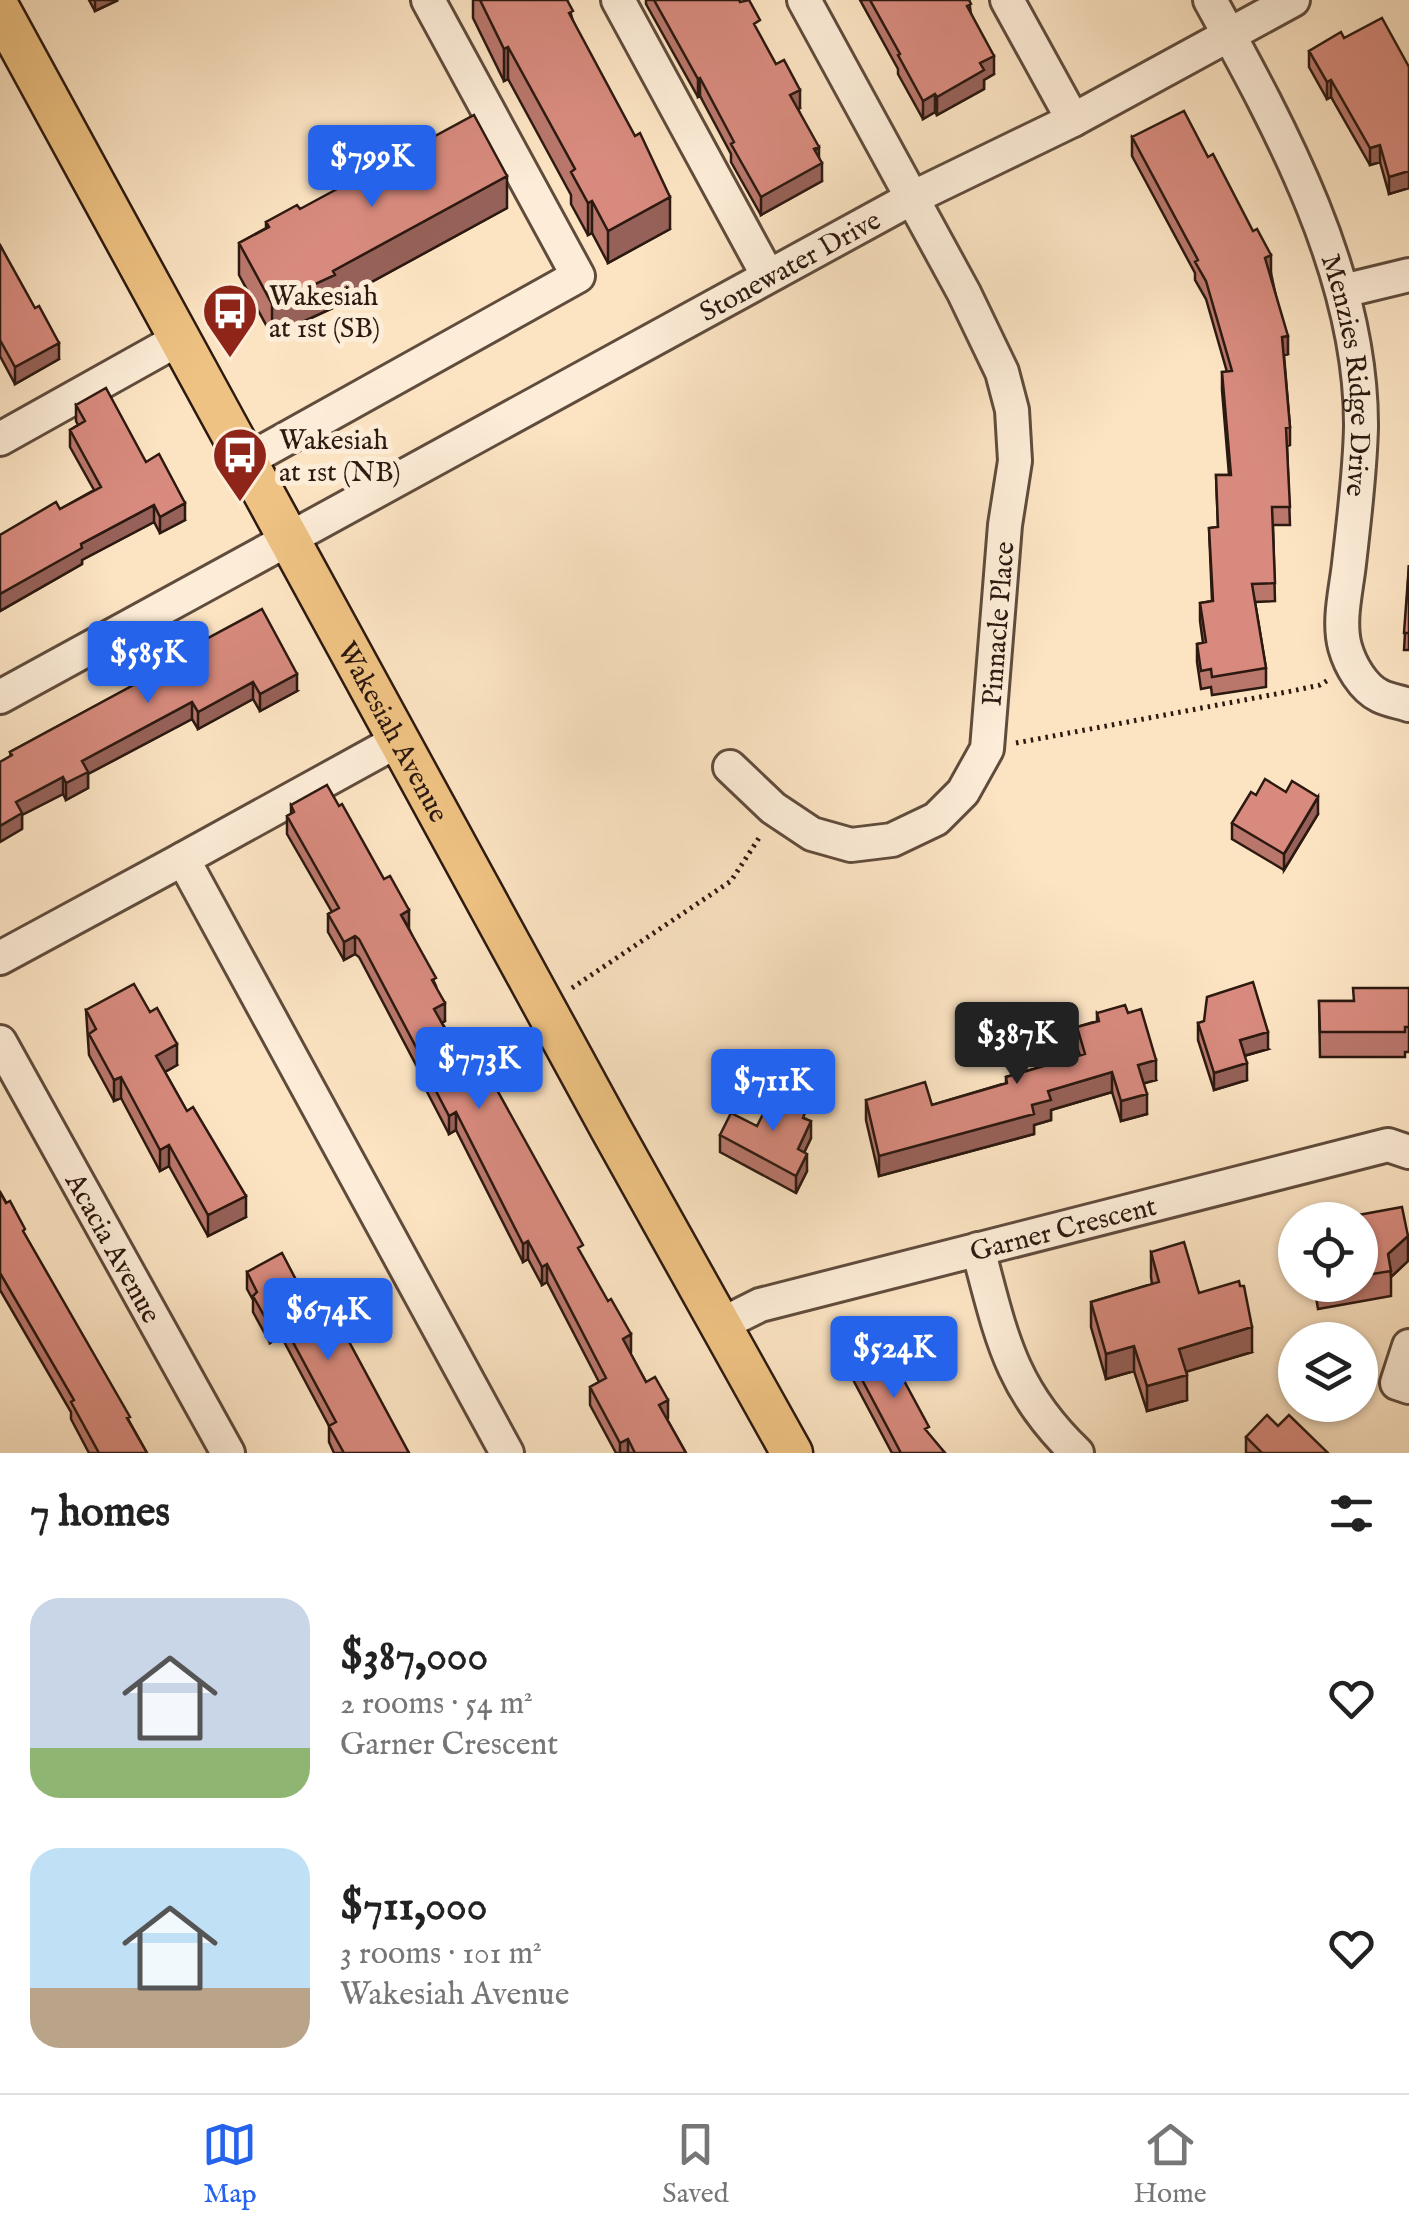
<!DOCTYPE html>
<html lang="en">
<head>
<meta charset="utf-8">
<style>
	body { margin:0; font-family:"IM FELL English",serif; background:#f2f2f2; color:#222; height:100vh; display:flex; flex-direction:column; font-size:38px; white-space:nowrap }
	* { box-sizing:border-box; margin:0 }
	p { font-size:32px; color:#767676 }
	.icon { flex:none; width:55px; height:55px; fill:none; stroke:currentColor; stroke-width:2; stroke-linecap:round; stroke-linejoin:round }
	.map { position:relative; height:1453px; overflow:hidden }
	.panel { display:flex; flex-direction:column; background:#fff; flex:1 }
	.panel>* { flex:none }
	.controls { position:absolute; left:1278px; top:1202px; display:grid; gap:20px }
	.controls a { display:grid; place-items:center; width:100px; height:100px; border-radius:50%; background:#fff; box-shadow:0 2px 8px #0004; font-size:50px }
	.price { position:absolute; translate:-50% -85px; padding:0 22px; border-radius:10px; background:#2563eb; color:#fff; font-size:32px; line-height:65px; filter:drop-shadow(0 2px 5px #0008) }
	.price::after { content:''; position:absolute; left:50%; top:60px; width:30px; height:22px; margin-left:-15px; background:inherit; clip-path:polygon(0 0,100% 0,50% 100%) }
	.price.selected { background:#222; color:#fff }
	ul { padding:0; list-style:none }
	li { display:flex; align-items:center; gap:30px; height:250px; padding:0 30px }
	li span { display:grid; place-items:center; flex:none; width:280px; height:200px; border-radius:30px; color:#555 }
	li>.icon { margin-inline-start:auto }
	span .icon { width:120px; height:120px; fill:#fffc; stroke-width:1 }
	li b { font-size:42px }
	h2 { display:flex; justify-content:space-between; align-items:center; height:120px; padding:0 30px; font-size:42px }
	.tabs { display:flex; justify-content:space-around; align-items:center; height:140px; border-top:2px solid #e0e0e0; background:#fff; font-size:28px; color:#767676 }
	.tabs a { display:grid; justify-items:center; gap:5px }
	.tabs .selected { color:#2563eb }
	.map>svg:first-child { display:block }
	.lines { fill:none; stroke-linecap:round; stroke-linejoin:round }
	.minor-casing { stroke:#604c3d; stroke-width:38 }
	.major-casing { stroke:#2c1910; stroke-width:45 }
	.path { stroke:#2c1910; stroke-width:5; stroke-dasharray:2.5 5; stroke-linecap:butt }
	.minor { stroke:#fdedd8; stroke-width:32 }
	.major { stroke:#eec282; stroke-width:40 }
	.wall { fill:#b9776c; stroke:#2c1910; stroke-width:2.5 }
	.shaded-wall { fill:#966158; stroke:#2c1910; stroke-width:2.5 }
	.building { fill:#d78a7d; stroke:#2c1910; stroke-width:2.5 }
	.labels { text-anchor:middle; stroke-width:10; stroke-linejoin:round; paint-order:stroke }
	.street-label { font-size:28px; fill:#2c1910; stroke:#fdedd8 }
	.poi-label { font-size:28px; fill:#2c1910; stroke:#fdedd8; text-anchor:start }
</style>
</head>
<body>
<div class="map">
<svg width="1409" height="1453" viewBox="0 0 1409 1453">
	<rect width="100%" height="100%" fill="#fce4c3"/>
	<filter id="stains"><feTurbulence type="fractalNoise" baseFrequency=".002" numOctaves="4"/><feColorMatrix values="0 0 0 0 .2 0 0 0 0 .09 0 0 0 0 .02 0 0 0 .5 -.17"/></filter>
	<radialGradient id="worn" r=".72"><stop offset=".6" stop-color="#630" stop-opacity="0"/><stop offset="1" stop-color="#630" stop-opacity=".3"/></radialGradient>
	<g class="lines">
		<!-- minor casing -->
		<g class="minor-casing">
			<g id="minor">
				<path d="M 618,0 L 768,276"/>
				<path d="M 1007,0 L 1073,120"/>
				<path id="s1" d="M 1210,0 C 1281,129 1362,276 1361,427 C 1360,473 1354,519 1349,564 C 1346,591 1338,621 1345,647 C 1350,665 1363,688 1380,696 C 1388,700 1400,702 1409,705"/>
				<path d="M 1343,291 L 1409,275"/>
				<path d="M 0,439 L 179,339"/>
				<path d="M 246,461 L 578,276 L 428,0"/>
				<path id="s2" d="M 0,697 L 912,198 L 1073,120 L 1293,0"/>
				<path id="s3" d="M 730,767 L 773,808 L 812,834 L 851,845 L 892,840 L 936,819 L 963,792 L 987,749 L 1005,525 L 1015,461 L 1012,410 L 1002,372 L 964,293 L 804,0"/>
				<path d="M 183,859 L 399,740"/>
				<path d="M 0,958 L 183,859 L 507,1453"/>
				<path id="s4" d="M 0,1042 L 228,1453"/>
				<path d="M 978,1249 C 1001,1335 1010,1389 1077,1453"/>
				<path id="s5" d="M 722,1324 L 760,1305 L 1388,1145 L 1409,1152"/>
				<path d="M 1409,1346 L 1397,1383 L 1409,1387"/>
			</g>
		</g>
		<!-- major casing -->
		<g class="major-casing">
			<g id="major">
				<path id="s6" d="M 0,10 L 611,1129 L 792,1453"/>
			</g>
		</g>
		<!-- path -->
		<path class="path" d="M 1016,743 L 1292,691 L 1320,685 L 1328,680
			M 572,988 L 731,881 L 759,838"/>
		<!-- minor -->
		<use href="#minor" class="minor"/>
		<!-- major -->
		<use href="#major" class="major"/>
	</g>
	<!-- wall -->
	<path class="wall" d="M 89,0 L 118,0 L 95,11 Z
		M 473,0 L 567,0 L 573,21 L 670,229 L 608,263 L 592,233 L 588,235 L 571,204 L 571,195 L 508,79 L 504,81 L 473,18 Z
		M 646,0 L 739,0 L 800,108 L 798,109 L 819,158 L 822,181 L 761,215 L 731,162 L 731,154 L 700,96 L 698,97 L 646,4 Z
		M 860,0 L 969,0 L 971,14 L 994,74 L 984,80 L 984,89 L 937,115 L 935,112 L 923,119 L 898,74 L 898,69 Z
		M 1344,38 L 1409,67 L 1409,188 L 1389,194 L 1380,162 L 1370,165 L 1331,97 L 1327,99 L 1309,67 L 1309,51 Z
		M 1132,137 L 1271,273 L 1288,354 L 1284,355 L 1290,427 L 1290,445 L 1287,446 L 1290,525 L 1273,525 L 1275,601 L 1255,602 L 1266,668 L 1266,687 L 1212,695 L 1211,687 L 1201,689 L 1197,662 L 1197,644 L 1203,643 L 1200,621 L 1200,603 L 1212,601 L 1209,528 L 1218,527 L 1216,475 L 1229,475 L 1222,390 L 1222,372 L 1227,372 L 1206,299 L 1195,280 L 1195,273 L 1132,156 Z
		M 507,208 L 335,302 L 335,307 L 272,336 L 239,275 L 239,243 L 266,228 L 266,222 L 300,209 Z
		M 0,245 L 59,359 L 15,384 L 0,356 Z
		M 76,405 L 146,462 L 185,520 L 160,533 L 154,522 L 82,560 L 82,564 L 0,611 L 0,535 L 60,509 L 94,490 L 70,447 L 70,430 L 78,425 L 76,421 Z
		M 1409,565 L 1409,650 L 1404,650 Z
		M 171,658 L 297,691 L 260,711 L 253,699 L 198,729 L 192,719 L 88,774 L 88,788 L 66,800 L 63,794 L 22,815 L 22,829 L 10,752 L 171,665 Z
		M 1286,792 L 1318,814 L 1284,870 L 1232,839 L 1232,823 L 1256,795 Z
		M 291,805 L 409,929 L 436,986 L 445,1021 L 442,1023 L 583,1258 L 630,1353 L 686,1453 L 616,1453 L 590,1405 L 590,1387 L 599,1382 L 547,1282 L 542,1285 L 528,1259 L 523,1262 L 456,1130 L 449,1134 L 424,1086 L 424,1080 L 359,957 L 355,954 L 344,960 L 328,932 L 328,914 L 332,912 L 287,834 L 287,816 L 291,814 Z
		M 1409,988 L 1409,1052 L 1405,1052 L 1405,1057 L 1320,1057 L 1319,1001 L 1354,1001 Z
		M 86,1010 L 177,1065 L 165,1072 L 246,1217 L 208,1236 L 169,1166 L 160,1171 L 121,1098 L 114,1101 L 89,1055 Z
		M 1097,1013 L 1156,1080 L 1143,1083 L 1147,1114 L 1121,1121 L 1112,1092 L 1051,1110 L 1051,1120 L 1034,1125 L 1034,1134 L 879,1176 L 866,1120 L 866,1100 L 932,1105 L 1006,1083 L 1006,1077 L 1080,1056 L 1077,1047 L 1077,1027 L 1097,1021 Z
		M 1198,1023 L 1268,1049 L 1244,1056 L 1247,1080 L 1214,1090 L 1198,1040 Z
		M 806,1119 L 811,1138 L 804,1152 L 807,1171 L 796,1193 L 720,1152 L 720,1135 L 757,1126 Z
		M 0,1192 L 25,1235 L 147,1453 L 89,1453 L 71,1419 L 71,1412 L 0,1290 Z
		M 1360,1220 L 1408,1261 L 1391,1277 L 1391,1296 L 1318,1309 L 1314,1285 L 1360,1285 Z
		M 1293,1227 L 1295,1227 L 1295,1262 L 1293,1252 Z
		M 1151,1252 L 1199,1293 L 1252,1352 L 1186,1371 L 1187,1400 L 1147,1411 L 1134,1371 L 1106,1379 L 1091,1327 L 1091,1302 L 1152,1284 L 1151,1277 Z
		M 247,1272 L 317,1320 L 409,1453 L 334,1453 L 329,1442 L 329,1426 L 281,1336 L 270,1343 L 253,1312 L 253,1300 L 247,1289 Z
		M 850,1357 L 929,1435 L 945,1453 L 892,1453 L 850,1374 Z
		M 1278,1426 L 1328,1453 L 1246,1453 L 1246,1437 Z"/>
	<!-- shaded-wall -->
	<path class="shaded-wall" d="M 95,0 L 118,0 L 95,11 Z
		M 508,47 L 508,79 L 504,81 L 504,49 Z
		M 994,56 L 994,74 L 984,80 L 984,89 L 937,115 L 937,97 L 980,63 Z
		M 700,78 L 700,96 L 698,97 L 698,79 Z
		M 1331,80 L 1331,97 L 1327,99 L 1327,82 Z
		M 800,90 L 800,108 L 790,114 L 790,95 Z
		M 935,94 L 935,112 L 923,119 L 923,101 Z
		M 1380,145 L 1380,162 L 1370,165 L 1370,148 Z
		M 819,147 L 819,164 L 822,163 L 822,181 L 761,215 L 761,197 Z
		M 1409,171 L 1409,188 L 1389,194 L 1389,177 Z
		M 507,176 L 507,208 L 335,302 L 335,307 L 272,336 L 272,304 Z
		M 670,197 L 670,229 L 608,263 L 608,231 Z
		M 592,201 L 592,233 L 588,235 L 588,203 Z
		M 1271,255 L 1271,273 L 1265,276 L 1265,258 Z
		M 1288,336 L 1288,354 L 1282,356 L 1282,337 Z
		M 59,343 L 59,359 L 15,384 L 15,367 Z
		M 185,503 L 185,520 L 160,533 L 160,517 Z
		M 154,505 L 154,522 L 82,560 L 82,564 L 0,611 L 0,594 L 81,544 Z
		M 297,674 L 297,691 L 260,711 L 260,694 Z
		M 253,682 L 253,699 L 198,729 L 198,712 Z
		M 192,702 L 192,719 L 88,774 L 88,788 L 66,800 L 66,783 L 82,761 Z
		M 63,777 L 63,794 L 22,815 L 22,829 L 0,842 L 0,826 L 16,802 Z
		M 1318,797 L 1318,814 L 1284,870 L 1284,854 Z
		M 409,910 L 409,928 L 401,915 Z
		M 355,936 L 355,954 L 344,960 L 344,942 Z
		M 445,1003 L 445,1021 L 434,1027 L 434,1009 Z
		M 1268,1032 L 1268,1049 L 1240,1057 L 1240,1040 Z
		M 177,1044 L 177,1065 L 156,1077 L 156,1056 Z
		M 1156,1060 L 1156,1080 L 1138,1085 L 1138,1065 Z
		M 1247,1063 L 1247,1080 L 1214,1090 L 1214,1073 Z
		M 1112,1072 L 1112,1092 L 1051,1110 L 1051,1120 L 1034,1125 L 1034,1134 L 879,1176 L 879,1156 L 1048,1091 Z
		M 121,1077 L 121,1098 L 114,1101 L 114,1080 Z
		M 1147,1094 L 1147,1114 L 1121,1121 L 1121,1101 Z
		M 456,1112 L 456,1130 L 449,1134 L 449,1116 Z
		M 811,1121 L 811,1138 L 798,1166 L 798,1149 Z
		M 169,1145 L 169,1166 L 160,1171 L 160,1150 Z
		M 807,1154 L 807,1171 L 796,1193 L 796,1176 Z
		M 246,1196 L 246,1217 L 208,1236 L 208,1215 Z
		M 1408,1236 L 1408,1261 L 1391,1277 L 1388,1254 Z
		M 528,1241 L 528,1259 L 523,1262 L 523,1244 Z
		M 547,1264 L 547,1282 L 542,1285 L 542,1267 Z
		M 281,1320 L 281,1336 L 270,1343 L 270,1326 Z
		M 1252,1327 L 1252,1352 L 1179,1374 L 1179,1349 Z
		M 631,1334 L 631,1352 L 623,1357 L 623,1339 Z
		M 1134,1346 L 1134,1371 L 1106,1379 L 1106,1354 Z
		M 1187,1375 L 1187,1400 L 1147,1411 L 1147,1386 Z
		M 668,1400 L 668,1418 L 659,1422 L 659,1405 Z
		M 628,1439 L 628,1453 L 620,1453 L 620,1443 Z"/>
	<!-- building -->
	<path class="building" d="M 480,0 L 567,0 L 573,11 L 569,13 L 635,136 L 640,133 L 670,197 L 608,231 L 592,201 L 588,203 L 571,172 L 575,169 L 508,47 L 504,49 Z
		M 654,0 L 739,0 L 740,2 L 749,0 L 760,20 L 754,24 L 776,64 L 784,60 L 800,90 L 790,95 L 819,147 L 814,149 L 822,163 L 761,197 L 731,144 L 734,142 L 700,78 L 698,79 Z
		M 870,0 L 969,0 L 971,4 L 967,6 L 994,56 L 980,63 L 984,70 L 937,97 L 935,94 L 923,101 L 898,55 L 900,54 Z
		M 1382,18 L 1409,67 L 1409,171 L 1389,177 L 1380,145 L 1370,148 L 1331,80 L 1327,82 L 1309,51 L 1341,32 L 1344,38 Z
		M 1184,111 L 1208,157 L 1213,154 L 1253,231 L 1257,229 L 1271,255 L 1265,258 L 1288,336 L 1282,337 L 1290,427 L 1286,428 L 1290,507 L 1272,507 L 1275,583 L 1252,584 L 1266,668 L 1212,677 L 1211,669 L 1201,671 L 1197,644 L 1206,642 L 1200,603 L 1213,601 L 1209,528 L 1218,527 L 1216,475 L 1231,475 L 1222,372 L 1232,371 L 1206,281 L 1195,262 L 1198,260 L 1132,137 Z
		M 474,115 L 507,176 L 333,271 L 335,275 L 272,304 L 239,243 L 269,227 L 266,222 L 297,205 L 300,209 Z
		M 0,245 L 35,308 L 39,306 L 59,343 L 15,367 L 0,340 Z
		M 106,388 L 146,462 L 159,454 L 185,503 L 160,517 L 154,505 L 81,544 L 82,548 L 0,594 L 0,535 L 56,502 L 60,509 L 101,487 L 70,430 L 85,421 L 76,405 Z
		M 1409,565 L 1409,633 L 1404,633 Z
		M 262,609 L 297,674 L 260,694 L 253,682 L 198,712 L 192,702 L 82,761 L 88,772 L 66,783 L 63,777 L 16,802 L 22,813 L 0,826 L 0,762 L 12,755 L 10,752 L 174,663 L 171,658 Z
		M 1265,779 L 1286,792 L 1292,781 L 1318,797 L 1284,854 L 1232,823 L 1251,792 L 1256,795 Z
		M 327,785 L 339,806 L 342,804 L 384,879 L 390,876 L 409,910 L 401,915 L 436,978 L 432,980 L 445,1003 L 434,1009 L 457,1050 L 471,1043 L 583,1245 L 578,1248 L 608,1301 L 611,1299 L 631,1334 L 623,1339 L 646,1382 L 655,1377 L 668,1400 L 659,1405 L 686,1453 L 635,1453 L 628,1439 L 620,1443 L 590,1387 L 606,1378 L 547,1264 L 542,1267 L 528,1241 L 523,1244 L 456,1112 L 449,1116 L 424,1068 L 426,1066 L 359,939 L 355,936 L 344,942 L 328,914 L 339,908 L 287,816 L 294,812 L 291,805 Z
		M 1253,982 L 1268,1032 L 1240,1040 L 1247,1063 L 1214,1073 L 1198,1023 L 1204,1021 L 1207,997 Z
		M 134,984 L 150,1012 L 157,1008 L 177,1044 L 156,1056 L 187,1111 L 193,1107 L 246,1196 L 208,1215 L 169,1145 L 160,1150 L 121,1077 L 114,1080 L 89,1034 L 96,1029 L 86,1010 Z
		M 1353,988 L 1409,988 L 1409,1027 L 1405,1027 L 1405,1032 L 1320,1032 L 1319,1001 L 1354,1001 Z
		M 1125,1005 L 1128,1013 L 1141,1009 L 1156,1060 L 1138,1065 L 1147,1094 L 1121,1101 L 1112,1072 L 1048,1091 L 1051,1100 L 1032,1105 L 1034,1114 L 879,1156 L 866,1100 L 925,1082 L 932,1105 L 1007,1083 L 1006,1077 L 1085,1054 L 1077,1027 L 1099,1021 L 1097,1013 Z
		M 773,1094 L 806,1110 L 803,1118 L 811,1121 L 798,1149 L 807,1154 L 796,1176 L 720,1135 L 731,1113 L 757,1126 Z
		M 0,1192 L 6,1203 L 10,1201 L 25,1229 L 23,1231 L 130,1417 L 127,1418 L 147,1453 L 99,1453 L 71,1402 L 74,1400 L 0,1273 Z
		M 1402,1207 L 1408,1236 L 1388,1254 L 1391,1271 L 1360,1276 L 1360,1220 L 1331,1220 Z
		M 1184,1242 L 1199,1293 L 1239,1281 L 1240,1286 L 1244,1286 L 1252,1327 L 1179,1349 L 1187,1375 L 1147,1386 L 1134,1346 L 1106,1354 L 1091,1302 L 1159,1282 L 1151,1252 Z
		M 282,1253 L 317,1320 L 333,1312 L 409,1453 L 344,1453 L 329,1426 L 336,1422 L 281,1320 L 270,1326 L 253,1296 L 257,1292 L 247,1272 Z
		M 882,1340 L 929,1427 L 925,1429 L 945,1453 L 901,1453 L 850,1357 Z
		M 1267,1415 L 1278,1426 L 1289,1415 L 1328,1453 L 1262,1453 L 1246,1437 Z"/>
	<!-- icons -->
	<defs>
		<g id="bus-pin" transform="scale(2.875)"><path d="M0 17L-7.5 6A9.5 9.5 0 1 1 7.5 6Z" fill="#8f2418" stroke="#fdedd8"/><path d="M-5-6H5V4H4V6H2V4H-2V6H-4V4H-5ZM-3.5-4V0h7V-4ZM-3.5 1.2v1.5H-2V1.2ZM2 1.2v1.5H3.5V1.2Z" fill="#fff"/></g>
	</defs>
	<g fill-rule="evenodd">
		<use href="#bus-pin" x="230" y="311"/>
		<use href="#bus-pin" x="240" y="455"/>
	</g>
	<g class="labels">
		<!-- street labels -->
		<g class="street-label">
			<text dy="10" stroke="none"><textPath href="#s2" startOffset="900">Stonewater Drive</textPath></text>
			<text dy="10" stroke="none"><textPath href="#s1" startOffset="405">Menzies Ridge Drive</textPath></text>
			<text dy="10" stroke="none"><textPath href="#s3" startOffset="450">Pinnacle Place</textPath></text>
			<text dy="10" stroke="none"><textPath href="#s6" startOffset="822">Wakesiah Avenue</textPath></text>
			<text dy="10" stroke="none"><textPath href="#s5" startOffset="355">Garner Crescent</textPath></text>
			<text dy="10" stroke="none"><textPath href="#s4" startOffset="235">Acacia Avenue</textPath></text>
		</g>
		<!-- poi labels -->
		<g class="poi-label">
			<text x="269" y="305">Wakesiah<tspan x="269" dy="32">at 1st (SB)</tspan></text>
			<text x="279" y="449">Wakesiah<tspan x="279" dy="32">at 1st (NB)</tspan></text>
		</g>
	</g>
	<rect width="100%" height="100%" filter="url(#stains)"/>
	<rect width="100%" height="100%" fill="url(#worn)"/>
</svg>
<div class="controls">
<a><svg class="icon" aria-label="locate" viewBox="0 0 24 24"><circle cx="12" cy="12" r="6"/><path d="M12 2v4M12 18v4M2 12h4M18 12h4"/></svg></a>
<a><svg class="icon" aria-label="layers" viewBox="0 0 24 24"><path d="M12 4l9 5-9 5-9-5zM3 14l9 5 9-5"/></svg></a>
</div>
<b class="price" style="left:372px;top:210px">$799K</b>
<b class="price" style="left:148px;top:706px">$585K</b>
<b class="price selected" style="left:1017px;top:1087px">$387K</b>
<b class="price" style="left:479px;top:1112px">$773K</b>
<b class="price" style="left:773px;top:1134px">$711K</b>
<b class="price" style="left:328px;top:1363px">$674K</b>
<b class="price" style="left:894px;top:1401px">$524K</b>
</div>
<section class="panel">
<h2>7 homes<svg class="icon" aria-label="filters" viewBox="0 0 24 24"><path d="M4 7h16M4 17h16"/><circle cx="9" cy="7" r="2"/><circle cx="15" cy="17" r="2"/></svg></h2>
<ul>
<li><span style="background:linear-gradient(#c9d6e8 75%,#8fb573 0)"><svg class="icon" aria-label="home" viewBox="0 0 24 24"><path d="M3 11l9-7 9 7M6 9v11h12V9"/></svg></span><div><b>$387,000</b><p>2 rooms · 54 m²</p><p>Garner Crescent</p></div><svg class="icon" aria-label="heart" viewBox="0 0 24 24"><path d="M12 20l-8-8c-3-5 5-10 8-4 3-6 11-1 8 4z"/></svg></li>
<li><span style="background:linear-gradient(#bfe0f5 70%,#b9a48a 0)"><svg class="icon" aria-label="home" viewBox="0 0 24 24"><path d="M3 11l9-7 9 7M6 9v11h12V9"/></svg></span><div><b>$711,000</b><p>3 rooms · 101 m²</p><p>Wakesiah Avenue</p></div><svg class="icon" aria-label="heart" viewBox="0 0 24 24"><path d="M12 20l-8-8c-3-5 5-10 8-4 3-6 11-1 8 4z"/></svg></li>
</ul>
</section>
<nav class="tabs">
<a class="selected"><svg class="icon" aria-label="map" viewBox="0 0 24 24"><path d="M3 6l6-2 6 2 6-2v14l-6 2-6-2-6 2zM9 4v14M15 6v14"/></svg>Map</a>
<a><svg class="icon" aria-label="saved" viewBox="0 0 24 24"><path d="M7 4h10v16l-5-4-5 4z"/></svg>Saved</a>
<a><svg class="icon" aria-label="home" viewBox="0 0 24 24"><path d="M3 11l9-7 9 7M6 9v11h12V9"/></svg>Home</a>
</nav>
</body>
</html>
